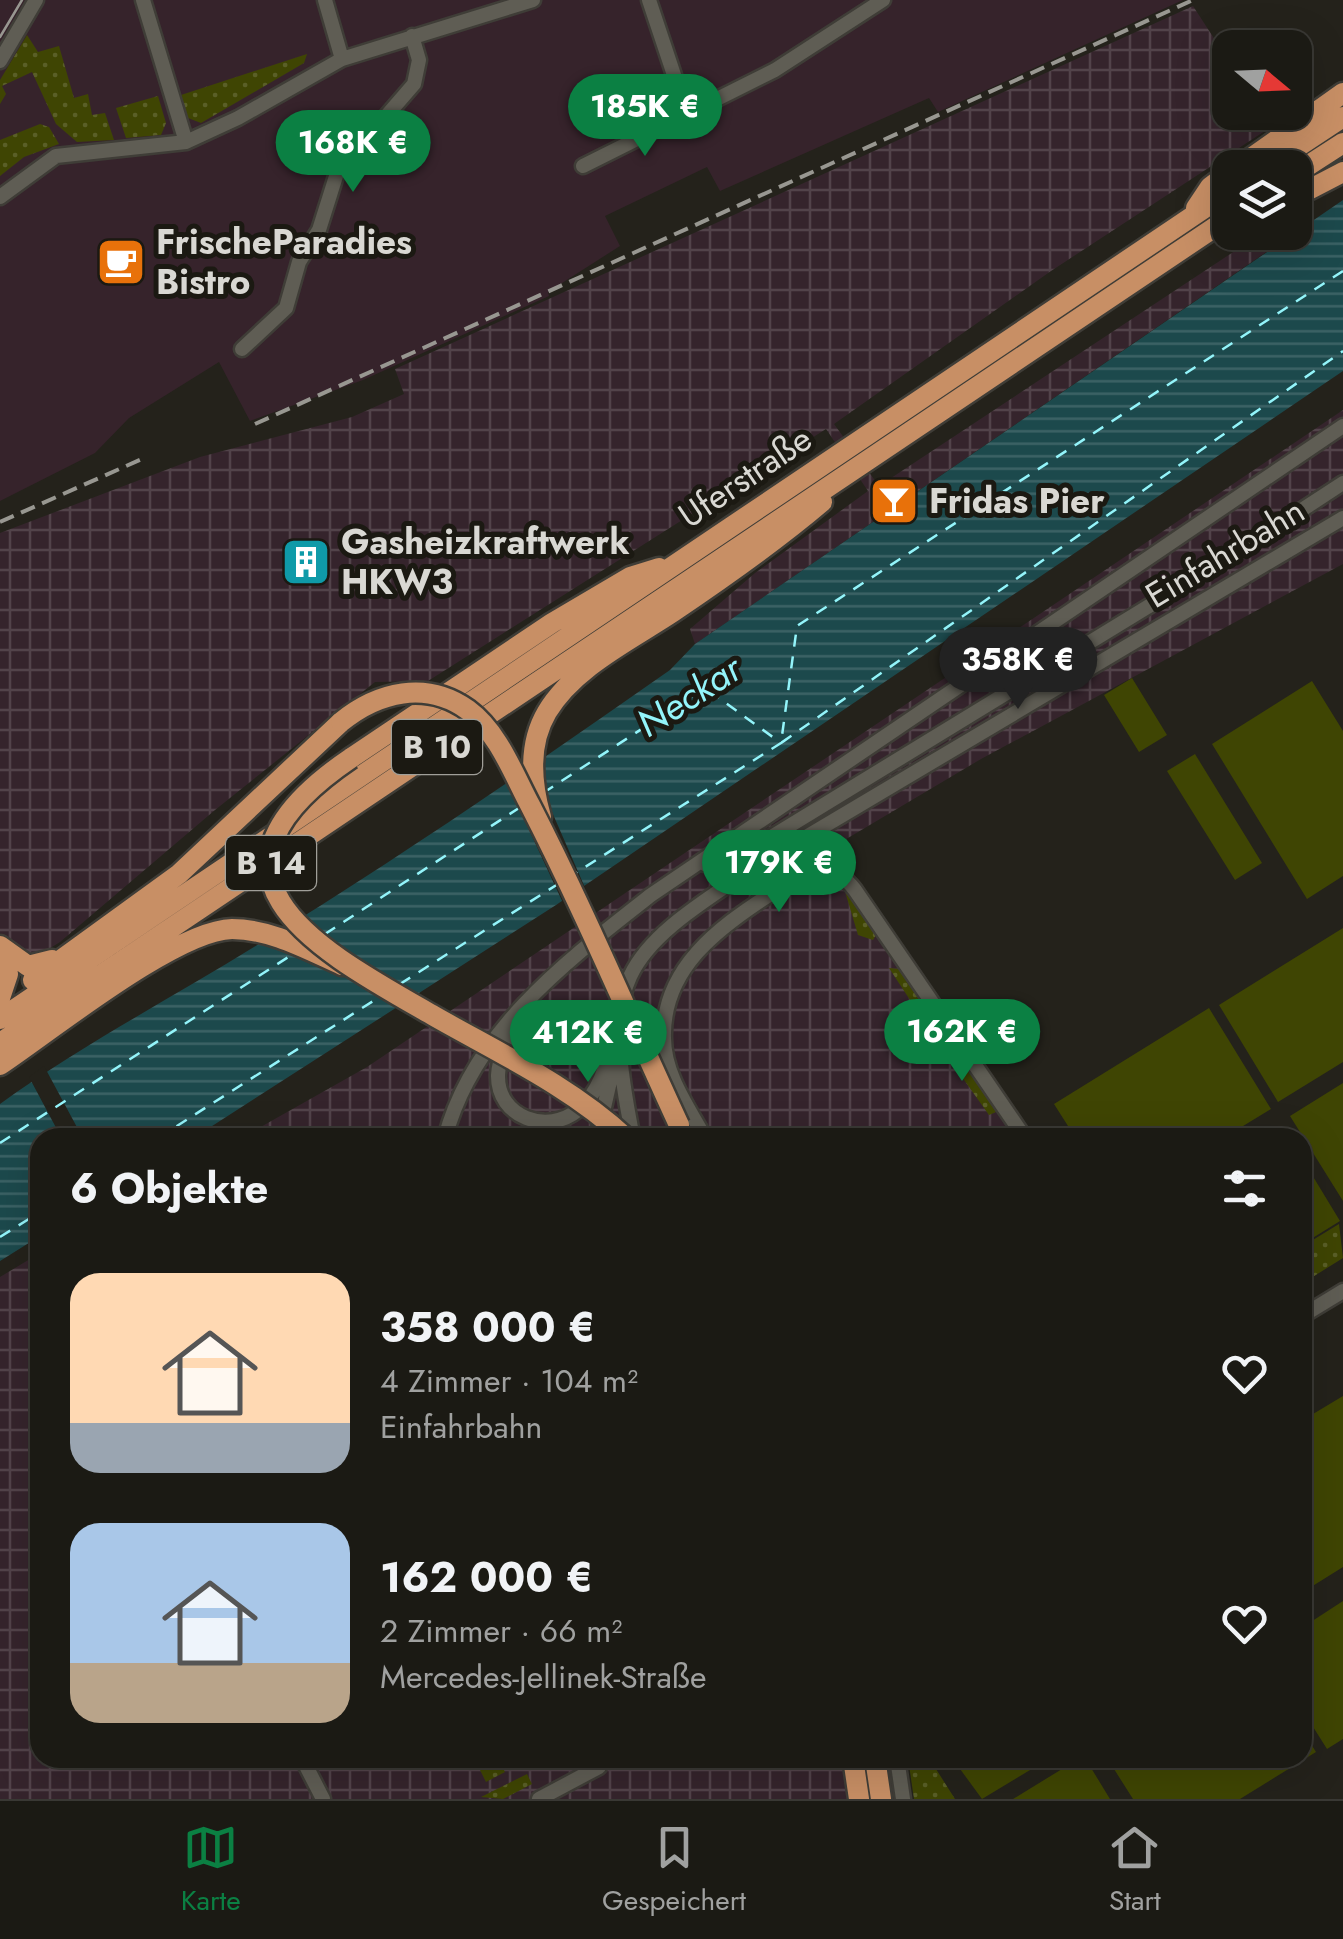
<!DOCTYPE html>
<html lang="de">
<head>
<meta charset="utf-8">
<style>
	body { margin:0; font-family:Jost,sans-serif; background:#24231d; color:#f1f3f6; height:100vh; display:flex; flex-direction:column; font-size:38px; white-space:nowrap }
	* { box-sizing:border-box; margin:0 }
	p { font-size:32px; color:#a0a1a0 }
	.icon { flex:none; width:55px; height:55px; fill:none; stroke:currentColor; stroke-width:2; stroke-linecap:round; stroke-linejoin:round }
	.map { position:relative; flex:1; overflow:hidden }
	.side { position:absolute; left:30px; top:1128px; width:1282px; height:640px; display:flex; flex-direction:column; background:#1b1a14; border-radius:30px; box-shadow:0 10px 40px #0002,0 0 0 2px #393834 }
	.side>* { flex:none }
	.needle { width:65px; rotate:109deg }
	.controls { position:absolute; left:1212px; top:30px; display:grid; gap:20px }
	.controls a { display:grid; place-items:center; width:100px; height:100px; border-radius:20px; background:#1b1a14; box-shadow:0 10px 40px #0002,0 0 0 2px #393834; font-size:50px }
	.price { position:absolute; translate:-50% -85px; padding:0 22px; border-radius:35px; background:#0b8043; color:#fff; font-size:32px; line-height:65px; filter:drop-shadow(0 2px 5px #0008) }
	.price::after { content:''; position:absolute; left:50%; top:60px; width:30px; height:22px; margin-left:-15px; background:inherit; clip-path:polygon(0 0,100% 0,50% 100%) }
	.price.selected { background:#222; color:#fff }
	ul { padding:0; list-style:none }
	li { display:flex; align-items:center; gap:30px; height:250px; padding:0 40px }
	li span { display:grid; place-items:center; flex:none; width:280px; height:200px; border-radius:30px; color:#555 }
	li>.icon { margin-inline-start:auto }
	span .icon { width:120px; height:120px; fill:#fffc; stroke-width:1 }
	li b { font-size:42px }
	h2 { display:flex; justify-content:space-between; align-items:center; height:120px; padding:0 40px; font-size:42px }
	.tab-bar { display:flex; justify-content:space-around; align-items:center; height:140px; border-top:2px solid #393834; background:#1b1a14; font-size:28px; color:#a0a1a0 }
	.tab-bar a { display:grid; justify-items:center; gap:5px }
	.tab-bar .selected { color:#0b8043 }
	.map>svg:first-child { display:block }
	.commercial { fill:#36232b }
	.industrial { fill:url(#industrial-grid) }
	.green { fill:url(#green-dots) }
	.pitch { fill:#3f4503 }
	.water { fill:url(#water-rules) }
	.pier { fill:#24221b }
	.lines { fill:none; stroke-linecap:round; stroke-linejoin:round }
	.ferry { stroke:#93f4fa; stroke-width:2.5; stroke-dasharray:12 10; stroke-linecap:butt }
	.minor-casing { stroke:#3f3d37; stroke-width:19 }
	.highway-casing { stroke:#3f3d37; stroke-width:25 }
	.minor { stroke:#5f5d54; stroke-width:14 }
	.highway { stroke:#c88f65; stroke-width:20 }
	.tram { stroke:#989791; stroke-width:2.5 }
	.rail { stroke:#989791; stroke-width:4; stroke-dasharray:15 8; stroke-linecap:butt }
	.highway-bridge-casing { stroke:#3f3d37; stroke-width:25; stroke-linecap:butt }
	.highway-bridge { stroke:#c88f65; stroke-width:20 }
	.labels { text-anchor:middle; stroke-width:10; stroke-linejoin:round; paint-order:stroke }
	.shield { fill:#1b1912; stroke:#a09f99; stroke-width:2.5 }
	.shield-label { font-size:32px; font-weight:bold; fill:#d9d8d3 }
	.poi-label { font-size:35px; font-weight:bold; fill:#d9d8d3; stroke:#1b1912; text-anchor:start }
	.street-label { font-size:35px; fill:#d9d8d3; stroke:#1b1912 }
	.water-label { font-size:38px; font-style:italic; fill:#93f4fa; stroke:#1b1912 }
</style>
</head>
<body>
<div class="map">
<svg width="1343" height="1799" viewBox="0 0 1343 1799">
	<defs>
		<pattern id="industrial-grid" width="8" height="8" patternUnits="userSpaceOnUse" patternTransform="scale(2.5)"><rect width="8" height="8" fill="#35242c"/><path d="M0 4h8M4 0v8" fill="none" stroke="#52434a"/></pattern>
		<pattern id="green-dots" width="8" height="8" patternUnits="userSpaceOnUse" patternTransform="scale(2.5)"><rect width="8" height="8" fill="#3f4503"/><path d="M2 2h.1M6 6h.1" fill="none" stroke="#5a5f27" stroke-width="1.8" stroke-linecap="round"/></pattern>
		<pattern id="water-rules" width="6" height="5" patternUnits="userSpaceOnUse" patternTransform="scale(2.5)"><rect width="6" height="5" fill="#1c494c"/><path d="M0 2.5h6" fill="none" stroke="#3c6265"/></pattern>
	</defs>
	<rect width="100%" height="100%" fill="#24221b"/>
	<!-- commercial -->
	<path class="commercial" d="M 0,0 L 1183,0 L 938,112 L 929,98 L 720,191 L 707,167 L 605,216 L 620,246 L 548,292 L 549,296 L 363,380 L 250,421 L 219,362 L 129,418 L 95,453 L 0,501 Z"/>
	<!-- industrial -->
	<path class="industrial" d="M 1193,6 L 1230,63 L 1230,112 L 1262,113 L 1271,127 L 1051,271 L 834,424 L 879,486 L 1262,233 L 1294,233 L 695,644 L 690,629 L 755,573 L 868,491 L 826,429 L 428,681 L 375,682 L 215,810 L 60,942 L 44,952 L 25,955 L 5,940 L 0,933 L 0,533 L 200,457 L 352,417 L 404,394 L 395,369 Z
		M 1343,410 L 1343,564 L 981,759 L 821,854 L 1018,1137 L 241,1138 L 367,1067 Z
		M 40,1253 L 40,1758 L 889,1758 L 895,1799 L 0,1799 L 0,1277 Z"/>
	<!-- green -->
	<path class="green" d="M 27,35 L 38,52 L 59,46 L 74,98 L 88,94 L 92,115 L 105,113 L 114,140 L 77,142 L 56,124 L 32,72 L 2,86 L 6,94 L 0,104 L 0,80 Z
		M 307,54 L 304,63 L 201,123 L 188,118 L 181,95 Z
		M 158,96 L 166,123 L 161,135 L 126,138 L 116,108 Z
		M 40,124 L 49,127 L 59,144 L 24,157 L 0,176 L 0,140 Z
		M 844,888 L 876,935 L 873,940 L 858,935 Z
		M 889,968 L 899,969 L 948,1040 L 941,1047 Z
		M 953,1048 L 996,1112 L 989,1115 L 947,1056 Z
		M 1339,1224 L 1343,1258 L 1303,1283 L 1303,1246 Z
		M 481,1758 L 486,1761 L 498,1758 L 505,1772 L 486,1782 L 475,1760 Z
		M 908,1758 L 929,1758 L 955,1799 L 914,1799 Z
		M 527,1774 L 532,1784 L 503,1799 L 481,1797 Z"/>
	<!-- pitch -->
	<path class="pitch" d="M 1132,678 L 1167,735 L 1139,752 L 1104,695 Z
		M 1312,681 L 1343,731 L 1343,876 L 1307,899 L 1212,744 Z
		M 1195,754 L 1262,863 L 1235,880 L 1167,771 Z
		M 1343,928 L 1343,1062 L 1278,1102 L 1219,1005 Z
		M 1209,1008 L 1271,1109 L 1225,1137 L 1075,1137 L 1054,1104 Z
		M 1343,1083 L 1343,1201 L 1290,1116 Z
		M 1303,1160 L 1340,1221 L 1303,1244 L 1302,1244 Z
		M 1343,1396 L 1343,1567 L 1303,1592 L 1303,1420 Z
		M 1343,1601 L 1343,1739 L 1327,1749 L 1303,1711 L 1303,1627 Z
		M 1303,1731 L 1316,1752 L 1240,1799 L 1133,1799 L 1107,1758 L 1302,1758 Z
		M 952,1758 L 1050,1758 L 982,1799 Z
		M 1080,1758 L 1085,1758 L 1110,1799 L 1013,1799 Z"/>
	<!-- water -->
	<path class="water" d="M 1343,200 L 1343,371 L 556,905 L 195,1137 L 83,1137 L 78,1131 L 66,1137 L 40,1138 L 40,1236 L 0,1261 L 0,1104 C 83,1044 172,998 259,944 C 399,858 536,764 670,670 L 695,644 Z"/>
	<!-- pier -->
	<path class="pier" d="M 545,751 L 544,779 L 552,812 L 586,890 L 564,905 L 505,778 Z
		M 44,1066 L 79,1131 L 82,1137 L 61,1137 L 29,1077 Z"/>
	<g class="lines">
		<!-- ferry -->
		<path class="ferry" d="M 1343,271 L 797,626 L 781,743 L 1343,351
			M 543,793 L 705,688 L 781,743 L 574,874
			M 325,934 L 519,808
			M 400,984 L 558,884
			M 158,1138 L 381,996
			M 0,1143 L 293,954
			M 0,1237 L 40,1212"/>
		<!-- minor casing -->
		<g class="minor-casing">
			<path id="minor" d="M 143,0 L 186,142
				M 325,0 L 342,59
				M 649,0 L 687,114
				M 0,61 L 36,0
				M 583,166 L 775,70 L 883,0
				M 0,197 L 56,156 L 186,142 L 238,118 L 342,59 L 533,0
				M 242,349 L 286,308 L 299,262 L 319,230 L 337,173 L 414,84 L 419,60 L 412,36
				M 705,864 L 763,842 L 1239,551 L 1343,483
				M 521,1017 C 512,1035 499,1055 498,1075 C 497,1118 548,1135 578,1110 C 599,1093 607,1065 612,1040
				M 445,1138 C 473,1031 568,960 651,895 L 1343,426
				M 597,1138 L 614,1064
				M 633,1138 C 601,978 618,956 752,869 L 1343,518
				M 705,1138 C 688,1107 664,1074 664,1038 C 662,969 718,928 769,895 C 800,876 828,854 855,890 L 1025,1138
				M 1302,1316 L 1343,1291
				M 302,1758 L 323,1799
				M 897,1758 L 903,1799
				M 539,1799 L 599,1767"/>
		</g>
		<!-- highway casing -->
		<g class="highway-casing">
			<path id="highway" d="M 1237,168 L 1343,93
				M 1266,168 L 1343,117
				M 1295,174 L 1343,143
				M 1295,197 L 1343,172
				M 1196,208 L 1210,187 L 1230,172
				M 351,758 L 552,623 L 630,577 L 659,568
				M 541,817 C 531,782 528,744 547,712 C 574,667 631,640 673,612 C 725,577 775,542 822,502
				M 0,946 L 28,966 L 52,960
				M 0,948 L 8,974 L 0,998
				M 33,980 L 179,874 L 341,722
				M 0,1019 L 1230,191
				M 0,1043 L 1230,217
				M 0,1065 C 51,1031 176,930 232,929 C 271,929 308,950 342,965
				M 853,1758 L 859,1799
				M 875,1758 L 881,1799"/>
		</g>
		<!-- minor -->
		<use href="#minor" class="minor"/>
		<!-- highway -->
		<use href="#highway" class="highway"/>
		<!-- tram -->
		<path class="tram" d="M 0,37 L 22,0"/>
		<!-- rail -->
		<path class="rail" d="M 255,424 L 1193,0
			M 0,522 L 142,459"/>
		<!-- highway-bridge casing -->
		<g class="highway-bridge-casing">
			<path id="highway-bridge" d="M 341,722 C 378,692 426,680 468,710 C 498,732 513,773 530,805 C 584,910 630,1019 679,1125
				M 351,758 C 177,876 317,949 434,1016 C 499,1053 570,1086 626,1138"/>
		</g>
		<!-- highway-bridge -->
		<use href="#highway-bridge" class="highway-bridge"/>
	</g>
	<!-- icons -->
	<defs>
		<g id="cafe-square" transform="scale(2.5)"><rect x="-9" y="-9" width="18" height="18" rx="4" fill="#e8710a" stroke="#1b1912"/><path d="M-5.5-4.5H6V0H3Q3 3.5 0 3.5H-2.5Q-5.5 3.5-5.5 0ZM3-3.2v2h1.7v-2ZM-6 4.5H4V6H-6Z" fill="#fff"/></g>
		<g id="bar-square" transform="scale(2.5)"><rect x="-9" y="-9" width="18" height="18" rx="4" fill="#e8710a" stroke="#1b1912"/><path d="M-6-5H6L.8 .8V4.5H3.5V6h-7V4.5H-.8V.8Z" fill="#fff"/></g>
		<g id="building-square" transform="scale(2.5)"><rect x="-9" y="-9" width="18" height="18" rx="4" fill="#0f9aa8" stroke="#1b1912"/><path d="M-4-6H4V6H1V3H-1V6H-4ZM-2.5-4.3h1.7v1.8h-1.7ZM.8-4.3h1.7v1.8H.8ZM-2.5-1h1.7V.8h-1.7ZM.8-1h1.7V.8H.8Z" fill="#fff"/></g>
	</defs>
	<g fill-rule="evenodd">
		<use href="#cafe-square" x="121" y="262"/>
		<use href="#bar-square" x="894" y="501"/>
		<use href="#building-square" x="306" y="562"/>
	</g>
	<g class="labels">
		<!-- shield labels -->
		<g class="shield">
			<rect x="392" y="720" width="90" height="54" rx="8"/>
			<rect x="226" y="836" width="90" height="54" rx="8"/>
		</g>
		<g class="shield-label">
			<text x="437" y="758">B 10</text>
			<text x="271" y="874">B 14</text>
		</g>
		<!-- poi labels -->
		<g class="poi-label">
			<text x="156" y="254">FrischeParadies<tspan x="156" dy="40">Bistro</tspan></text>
			<text x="929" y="513">Fridas Pier</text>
			<text x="341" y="554">Gasheizkraftwerk<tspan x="341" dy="40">HKW3</tspan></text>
		</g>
		<!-- street labels -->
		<g class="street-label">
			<text transform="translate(745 477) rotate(-34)" y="12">Uferstraße</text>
			<text transform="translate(1225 553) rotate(-31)" y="12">Einfahrbahn</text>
		</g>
		<!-- water labels -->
		<g class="water-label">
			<text transform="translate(689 696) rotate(-33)" y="13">Neckar</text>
		</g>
	</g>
</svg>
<div class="controls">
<a><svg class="needle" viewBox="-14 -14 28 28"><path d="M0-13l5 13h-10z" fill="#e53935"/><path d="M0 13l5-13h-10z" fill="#a0a1a0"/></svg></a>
<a><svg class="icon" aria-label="layers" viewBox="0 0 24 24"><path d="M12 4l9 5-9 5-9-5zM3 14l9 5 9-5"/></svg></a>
</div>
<b class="price" style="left:645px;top:159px">185K €</b>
<b class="price" style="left:353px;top:195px">168K €</b>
<b class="price selected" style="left:1018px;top:712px">358K €</b>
<b class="price" style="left:779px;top:915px">179K €</b>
<b class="price" style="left:962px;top:1084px">162K €</b>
<b class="price" style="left:588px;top:1085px">412K €</b>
<section class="side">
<h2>6 Objekte<svg class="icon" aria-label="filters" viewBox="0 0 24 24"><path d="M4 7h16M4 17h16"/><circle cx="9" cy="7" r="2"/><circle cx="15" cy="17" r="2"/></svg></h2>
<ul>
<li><span style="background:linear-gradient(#ffd9b3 75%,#9aa5b1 0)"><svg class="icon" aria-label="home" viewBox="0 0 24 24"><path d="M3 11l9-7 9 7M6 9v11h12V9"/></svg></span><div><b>358 000 €</b><p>4 Zimmer · 104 m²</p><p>Einfahrbahn</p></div><svg class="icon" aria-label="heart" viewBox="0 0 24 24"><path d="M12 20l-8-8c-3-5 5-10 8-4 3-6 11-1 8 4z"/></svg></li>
<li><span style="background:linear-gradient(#a9c7e8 70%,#b9a48a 0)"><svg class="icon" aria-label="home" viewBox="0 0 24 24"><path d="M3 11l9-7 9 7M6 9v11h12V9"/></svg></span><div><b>162 000 €</b><p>2 Zimmer · 66 m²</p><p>Mercedes-Jellinek-Straße</p></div><svg class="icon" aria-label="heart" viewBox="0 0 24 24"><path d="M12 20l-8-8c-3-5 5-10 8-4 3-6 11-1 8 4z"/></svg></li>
</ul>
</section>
</div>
<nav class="tab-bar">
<a class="selected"><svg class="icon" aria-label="map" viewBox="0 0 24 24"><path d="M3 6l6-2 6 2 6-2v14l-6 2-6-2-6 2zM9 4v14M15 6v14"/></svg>Karte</a>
<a><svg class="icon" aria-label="saved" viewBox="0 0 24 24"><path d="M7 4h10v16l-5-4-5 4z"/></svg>Gespeichert</a>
<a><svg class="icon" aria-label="home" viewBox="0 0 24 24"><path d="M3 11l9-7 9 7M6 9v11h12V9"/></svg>Start</a>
</nav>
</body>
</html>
